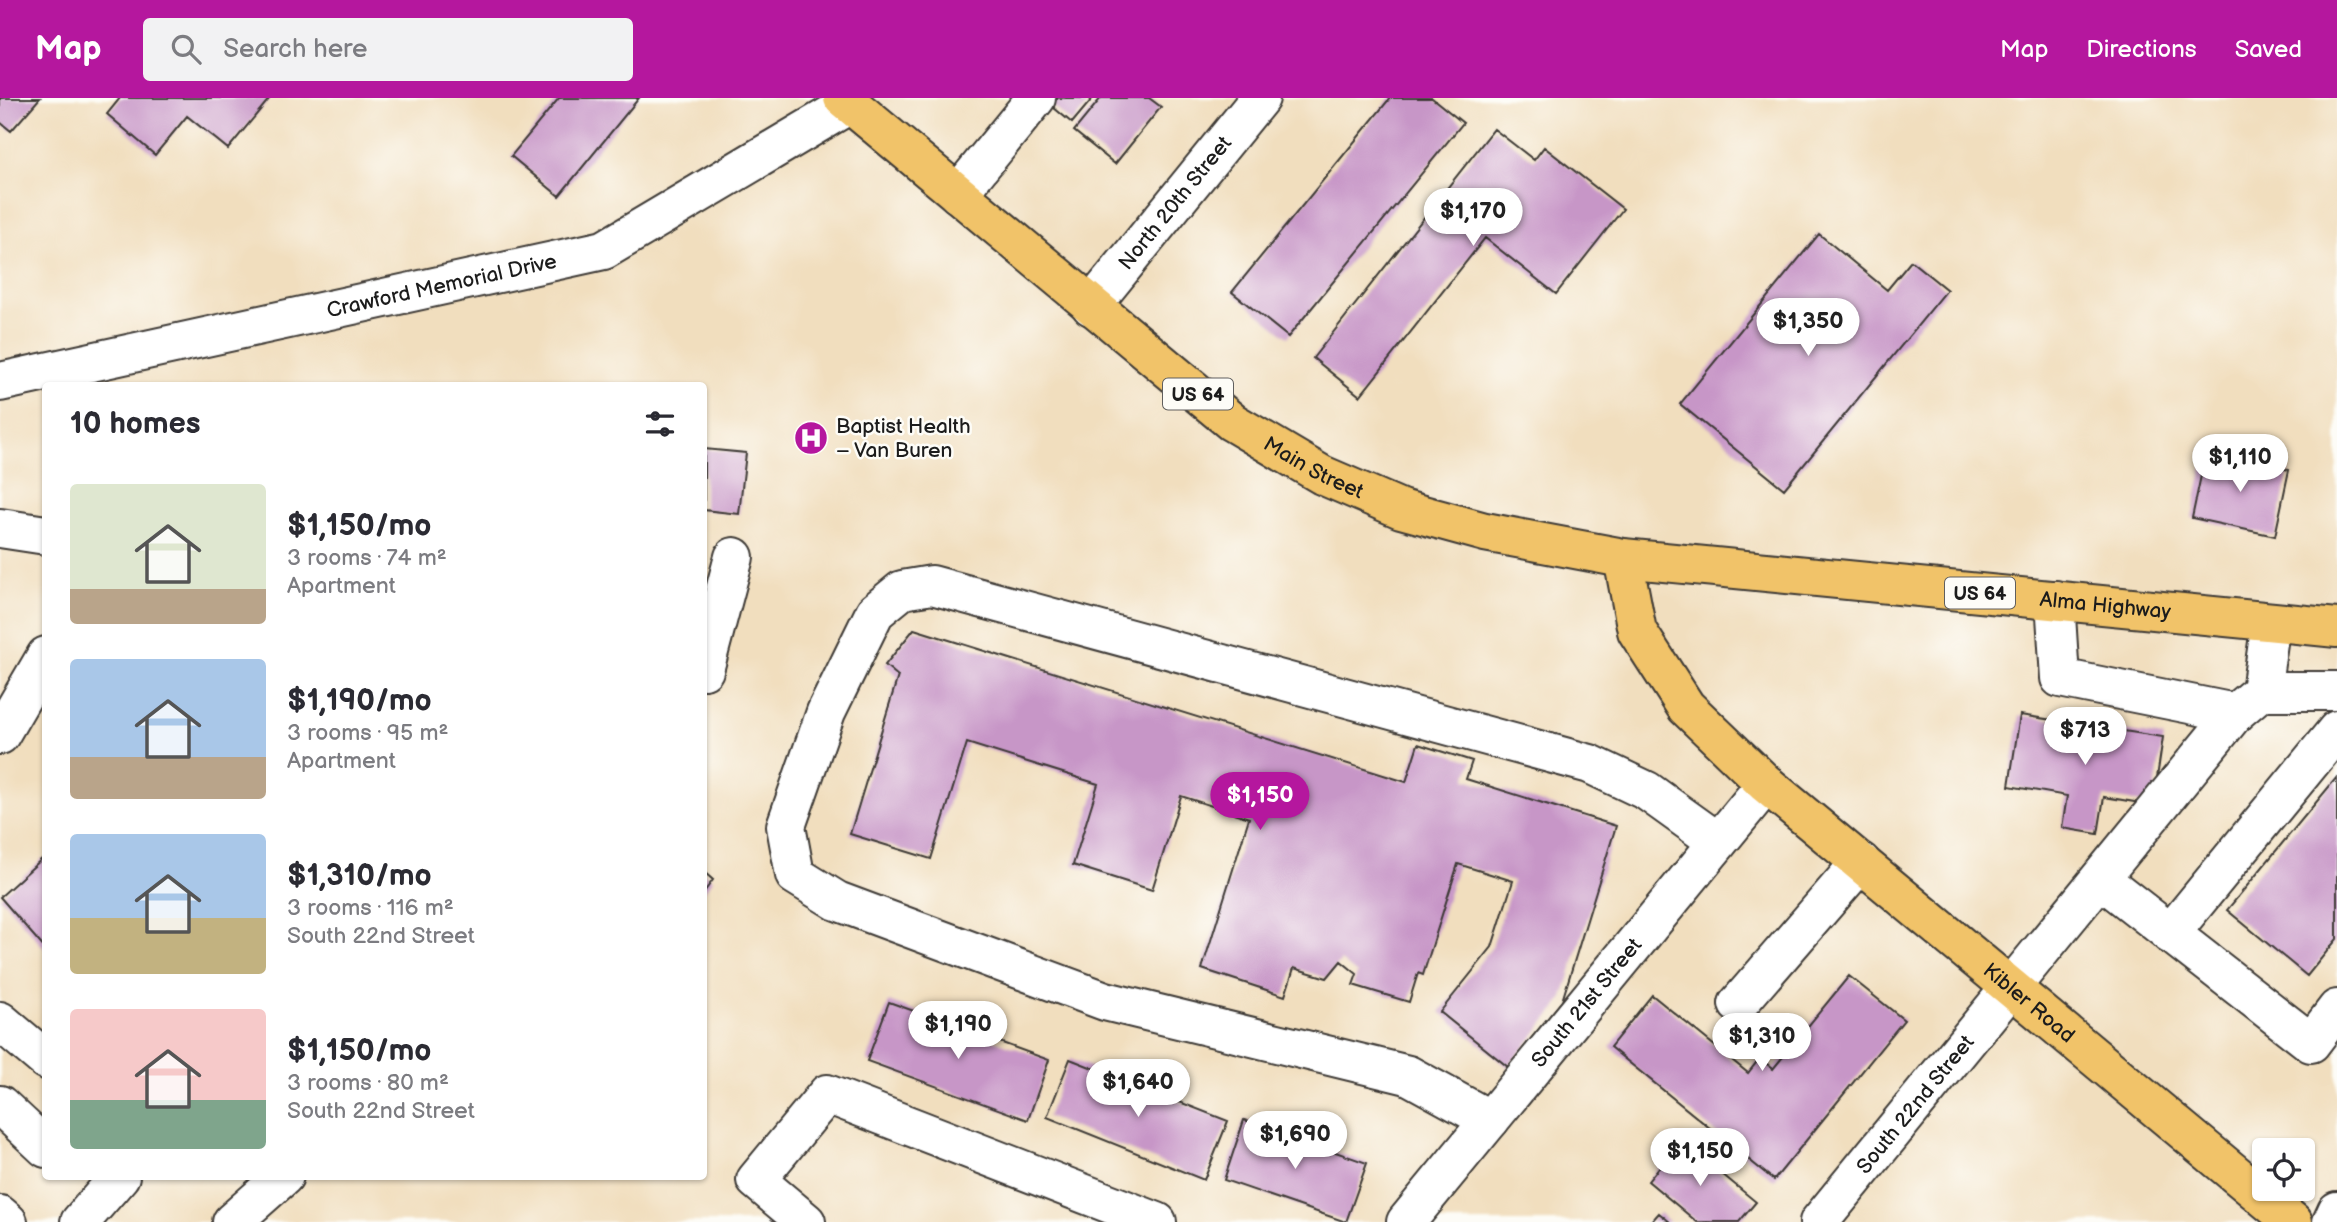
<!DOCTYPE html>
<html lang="en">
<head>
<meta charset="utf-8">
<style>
	body { margin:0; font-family:"Balsamiq Sans",sans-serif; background:#f2f2f3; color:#2b2b33; height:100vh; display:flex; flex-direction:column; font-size:26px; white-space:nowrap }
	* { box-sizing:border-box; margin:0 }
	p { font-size:23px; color:#7c7c81 }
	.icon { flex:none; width:38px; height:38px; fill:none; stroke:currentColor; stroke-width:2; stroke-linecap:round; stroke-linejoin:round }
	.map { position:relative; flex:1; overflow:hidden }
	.drawer { position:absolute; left:42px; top:284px; width:665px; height:798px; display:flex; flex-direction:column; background:#fff; border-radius:7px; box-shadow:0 2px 5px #0004 }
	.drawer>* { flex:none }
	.tools { position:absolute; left:2252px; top:1040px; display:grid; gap:14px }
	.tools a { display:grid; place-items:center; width:63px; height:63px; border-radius:7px; background:#fff; box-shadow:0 2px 5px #0004; font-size:35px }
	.price { position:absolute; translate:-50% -60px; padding:0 16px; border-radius:24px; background:#fff; color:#222; font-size:23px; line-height:46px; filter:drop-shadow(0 2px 4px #0008) }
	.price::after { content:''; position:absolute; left:50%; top:42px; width:21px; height:16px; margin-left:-10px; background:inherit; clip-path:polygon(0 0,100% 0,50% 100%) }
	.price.current { background:#b5179e; color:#fff }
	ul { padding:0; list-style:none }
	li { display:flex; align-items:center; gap:21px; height:175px; padding:0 28px }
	li span { display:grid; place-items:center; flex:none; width:196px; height:140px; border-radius:7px; color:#555 }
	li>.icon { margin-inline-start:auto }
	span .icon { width:84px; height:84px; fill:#fffc; stroke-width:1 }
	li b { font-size:30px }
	h2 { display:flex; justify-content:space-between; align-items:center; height:84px; padding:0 28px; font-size:30px }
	header { display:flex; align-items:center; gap:42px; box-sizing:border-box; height:98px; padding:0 35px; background:#b5179e; color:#fff }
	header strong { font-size:33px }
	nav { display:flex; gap:38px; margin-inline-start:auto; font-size:24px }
	.search { width:490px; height:63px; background:#f2f2f3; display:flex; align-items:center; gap:18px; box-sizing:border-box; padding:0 24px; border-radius:7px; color:#7c7c81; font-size:26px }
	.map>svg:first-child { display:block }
	.building { fill:#c796c7 }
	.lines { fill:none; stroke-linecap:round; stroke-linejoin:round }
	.minor-casing { stroke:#3c3934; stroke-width:42 }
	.major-casing { stroke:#3c3934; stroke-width:42 }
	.minor { stroke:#fff; stroke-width:38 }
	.major { stroke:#f1c369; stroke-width:38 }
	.labels { text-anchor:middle; stroke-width:5; stroke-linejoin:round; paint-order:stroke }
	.shield { fill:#fdfcf7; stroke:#605f5e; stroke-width:2 }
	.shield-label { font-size:19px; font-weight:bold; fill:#1c1c1c }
	.street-label { font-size:21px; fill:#1c1c1c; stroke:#fdfcf7 }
	.poi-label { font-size:21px; fill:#1c1c1c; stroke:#fdfcf7; text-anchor:start }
</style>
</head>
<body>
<header>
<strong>Map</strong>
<div class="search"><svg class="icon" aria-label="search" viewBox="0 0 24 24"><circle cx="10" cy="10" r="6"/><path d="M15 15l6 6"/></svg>Search here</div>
<nav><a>Map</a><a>Directions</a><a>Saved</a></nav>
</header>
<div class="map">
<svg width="2337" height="1124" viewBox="0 0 2337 1124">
	<rect width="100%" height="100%" fill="#fdfcf7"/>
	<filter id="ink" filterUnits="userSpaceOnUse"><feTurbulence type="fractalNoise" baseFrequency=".0143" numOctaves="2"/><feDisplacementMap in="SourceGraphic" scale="14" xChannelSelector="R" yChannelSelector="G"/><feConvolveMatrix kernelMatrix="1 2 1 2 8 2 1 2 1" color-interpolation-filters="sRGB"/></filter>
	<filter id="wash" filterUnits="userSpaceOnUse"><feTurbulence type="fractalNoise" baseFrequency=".00686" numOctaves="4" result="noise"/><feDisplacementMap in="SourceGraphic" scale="28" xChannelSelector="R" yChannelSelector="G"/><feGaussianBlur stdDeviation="1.57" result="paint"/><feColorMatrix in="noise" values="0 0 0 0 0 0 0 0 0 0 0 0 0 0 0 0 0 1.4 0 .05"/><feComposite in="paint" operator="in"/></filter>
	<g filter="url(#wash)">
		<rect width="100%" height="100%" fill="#f1debe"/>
		<g id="blocks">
			<!-- building -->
			<path class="building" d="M 0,0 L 40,0 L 11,33 L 0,24 Z
				M 120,0 L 270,0 L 228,51 L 187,18 L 155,57 L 107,16 Z
				M 559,0 L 639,0 L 559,98 L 511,58 Z
				M 1050,0 L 1093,0 L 1072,25 L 1047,4 Z
				M 1101,0 L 1149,0 L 1161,9 L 1115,66 L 1074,33 Z
				M 1390,0 L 1432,0 L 1463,25 L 1288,239 L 1232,194 Z
				M 1494,31 L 1534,62 L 1544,49 L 1623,111 L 1556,196 L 1485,140 L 1360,298 L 1313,260 Z
				M 1819,136 L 1887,192 L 1911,163 L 1947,192 L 1784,391 L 1680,306 Z
				M 704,351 L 746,355 L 739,416 L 704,412 Z
				M 2206,354 L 2289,372 L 2275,438 L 2192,420 Z
				M 914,531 L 1406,684 L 1418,646 L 1472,663 L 1466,681 L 1616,728 L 1562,903 L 1508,969 L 1440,914 L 1492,849 L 1513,783 L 1458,766 L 1423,877 L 1418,875 L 1409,904 L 1353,887 L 1357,876 L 1341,863 L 1327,880 L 1294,870 L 1285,898 L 1202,871 L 1249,720 L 1181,698 L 1152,792 L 1073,767 L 1098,686 L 967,645 L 931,761 L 850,736 L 898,578 L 885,567 Z
				M 2020,617 L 2163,639 L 2153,707 L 2104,699 L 2098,736 L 2062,730 L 2067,698 L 2009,688 Z
				M 2337,679 L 2337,841 L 2307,878 L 2227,812 Z
				M 43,760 L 46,763 L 46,852 L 0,799 Z
				M 704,774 L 713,782 L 704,794 Z
				M 1849,878 L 1904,922 L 1774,1082 L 1610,949 L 1652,897 L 1748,975 L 1760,960 L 1773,971 Z
				M 889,904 L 1049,962 L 1028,1022 L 867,963 Z
				M 1070,961 L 1228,1023 L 1204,1082 L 1047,1019 Z
				M 1244,1022 L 1367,1065 L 1346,1124 L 1224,1082 Z
				M 1681,1042 L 1756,1104 L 1739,1124 L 1697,1124 L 1648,1083 Z
				M 1659,1115 L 1670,1124 L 1651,1124 Z"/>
		</g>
	</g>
	<g filter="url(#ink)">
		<use href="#blocks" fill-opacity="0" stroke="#3c3934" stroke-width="2"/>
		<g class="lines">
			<!-- minor casing -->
			<g class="minor-casing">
				<g id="minor">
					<path d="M 958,96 L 1036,0"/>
					<path id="s1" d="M 1091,208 L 1260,0"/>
					<path id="s2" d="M 0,284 L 604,152 L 850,6"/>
					<path d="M 0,430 L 46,437"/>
					<path d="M 2055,502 L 2060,580 L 2235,615 L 2261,593 L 2271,524"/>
					<path d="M 704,572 L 734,459"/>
					<path d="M 2261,593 L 2337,593"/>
					<path d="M 0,637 L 46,558"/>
					<path d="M 2102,782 L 2311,945 L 2337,911"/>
					<path d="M 2170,836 L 2337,632"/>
					<path d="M 1738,906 L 1861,764"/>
					<path d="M 0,923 L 46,962"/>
					<path d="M 0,1007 L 46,1050"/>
					<path d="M 1490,1022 L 1408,977 L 1105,903 L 837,803 L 795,777 L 786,728 L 826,614 L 875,514 L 902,492 L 932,487 L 1590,666 L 1647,693 L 1718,744"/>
					<path d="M 0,1117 L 8,1124"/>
					<path d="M 80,1124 L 120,1078"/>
					<path d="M 232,1124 L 284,1078"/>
					<path d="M 806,1124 L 756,1082 L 827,996 L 1157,1124"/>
					<path id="s3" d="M 1406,1124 L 1766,686"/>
					<path id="s4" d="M 1819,1124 L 2235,615"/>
					<path d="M 2332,1124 L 2337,1113"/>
				</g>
			</g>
			<!-- major casing -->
			<g class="major-casing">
				<g id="major">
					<path id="s5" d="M 843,0 L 1232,324 L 1322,377 L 1401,411 L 1485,434 L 1623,460 L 2337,530"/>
					<path id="s6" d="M 1623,460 L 1637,533 L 1686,609 L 1766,686 L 2293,1124"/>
				</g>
			</g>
			<!-- minor -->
			<use href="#minor" class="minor"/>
			<!-- major -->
			<use href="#major" class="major"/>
		</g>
	</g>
	<!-- icons -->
	<defs>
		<g id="hospital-disc" transform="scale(1.75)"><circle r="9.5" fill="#b5179e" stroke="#fdfcf7"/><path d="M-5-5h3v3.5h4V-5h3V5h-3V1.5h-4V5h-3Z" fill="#fff"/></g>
	</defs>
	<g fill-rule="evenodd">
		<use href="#hospital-disc" x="811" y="340"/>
	</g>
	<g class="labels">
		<!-- shield labels -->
		<g class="shield">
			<rect x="1163" y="280.5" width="70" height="31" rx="5"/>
			<rect x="1945" y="479.5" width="70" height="31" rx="5"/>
		</g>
		<g class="shield-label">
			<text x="1198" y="303">US 64</text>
			<text x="1980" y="502">US 64</text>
		</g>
		<!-- street labels -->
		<g class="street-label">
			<text dy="7" stroke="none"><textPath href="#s1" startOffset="133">North 20th Street</textPath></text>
			<text dy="7" stroke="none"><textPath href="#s2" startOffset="452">Crawford Memorial Drive</textPath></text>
			<text dy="7" stroke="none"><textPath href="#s5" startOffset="600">Main Street</textPath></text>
			<text dy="7" stroke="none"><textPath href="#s5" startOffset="1409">Alma Highway</textPath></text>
			<text dy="7" stroke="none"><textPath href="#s3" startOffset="284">South 21st Street</textPath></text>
			<text dy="7" stroke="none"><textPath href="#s6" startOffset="618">Kibler Road</textPath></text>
			<text dy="7" stroke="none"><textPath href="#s4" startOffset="152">South 22nd Street</textPath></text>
		</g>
		<!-- poi labels -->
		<g class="poi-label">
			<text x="836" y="335">Baptist Health<tspan x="836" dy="24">– Van Buren</tspan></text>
		</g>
	</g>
</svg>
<div class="tools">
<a><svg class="icon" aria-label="locate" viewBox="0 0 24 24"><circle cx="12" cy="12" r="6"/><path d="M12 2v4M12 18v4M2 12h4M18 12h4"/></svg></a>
</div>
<b class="price" style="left:1473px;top:150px">$1,170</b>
<b class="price" style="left:1808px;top:260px">$1,350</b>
<b class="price" style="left:2240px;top:396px">$1,110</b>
<b class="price" style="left:2085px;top:669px">$713</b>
<b class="price current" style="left:1260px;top:734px">$1,150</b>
<b class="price" style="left:958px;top:963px">$1,190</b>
<b class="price" style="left:1762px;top:975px">$1,310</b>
<b class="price" style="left:1138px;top:1021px">$1,640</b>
<b class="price" style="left:1295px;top:1073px">$1,690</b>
<b class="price" style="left:1700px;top:1090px">$1,150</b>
<section class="drawer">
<h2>10 homes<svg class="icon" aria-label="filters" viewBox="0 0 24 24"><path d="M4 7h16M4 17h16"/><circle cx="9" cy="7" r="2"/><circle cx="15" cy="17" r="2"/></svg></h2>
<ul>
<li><span style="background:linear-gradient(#dfe7d0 75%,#b9a48a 0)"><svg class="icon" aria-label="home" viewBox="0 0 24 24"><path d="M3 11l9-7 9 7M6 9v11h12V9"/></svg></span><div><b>$1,150/mo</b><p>3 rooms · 74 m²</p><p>Apartment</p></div></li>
<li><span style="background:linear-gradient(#a9c7e8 70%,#b9a48a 0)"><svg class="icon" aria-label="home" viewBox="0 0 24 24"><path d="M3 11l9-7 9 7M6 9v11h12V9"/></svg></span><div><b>$1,190/mo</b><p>3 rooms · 95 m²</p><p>Apartment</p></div></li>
<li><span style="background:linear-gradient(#a9c7e8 60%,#c2b280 0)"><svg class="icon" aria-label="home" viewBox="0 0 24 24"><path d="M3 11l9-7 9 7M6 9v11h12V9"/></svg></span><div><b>$1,310/mo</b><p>3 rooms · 116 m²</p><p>South 22nd Street</p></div></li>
<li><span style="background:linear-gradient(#f6c9c9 65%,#7fa58c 0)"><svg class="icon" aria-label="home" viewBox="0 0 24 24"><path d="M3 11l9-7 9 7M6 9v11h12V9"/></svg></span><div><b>$1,150/mo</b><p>3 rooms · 80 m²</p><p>South 22nd Street</p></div></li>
</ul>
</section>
</div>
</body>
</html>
